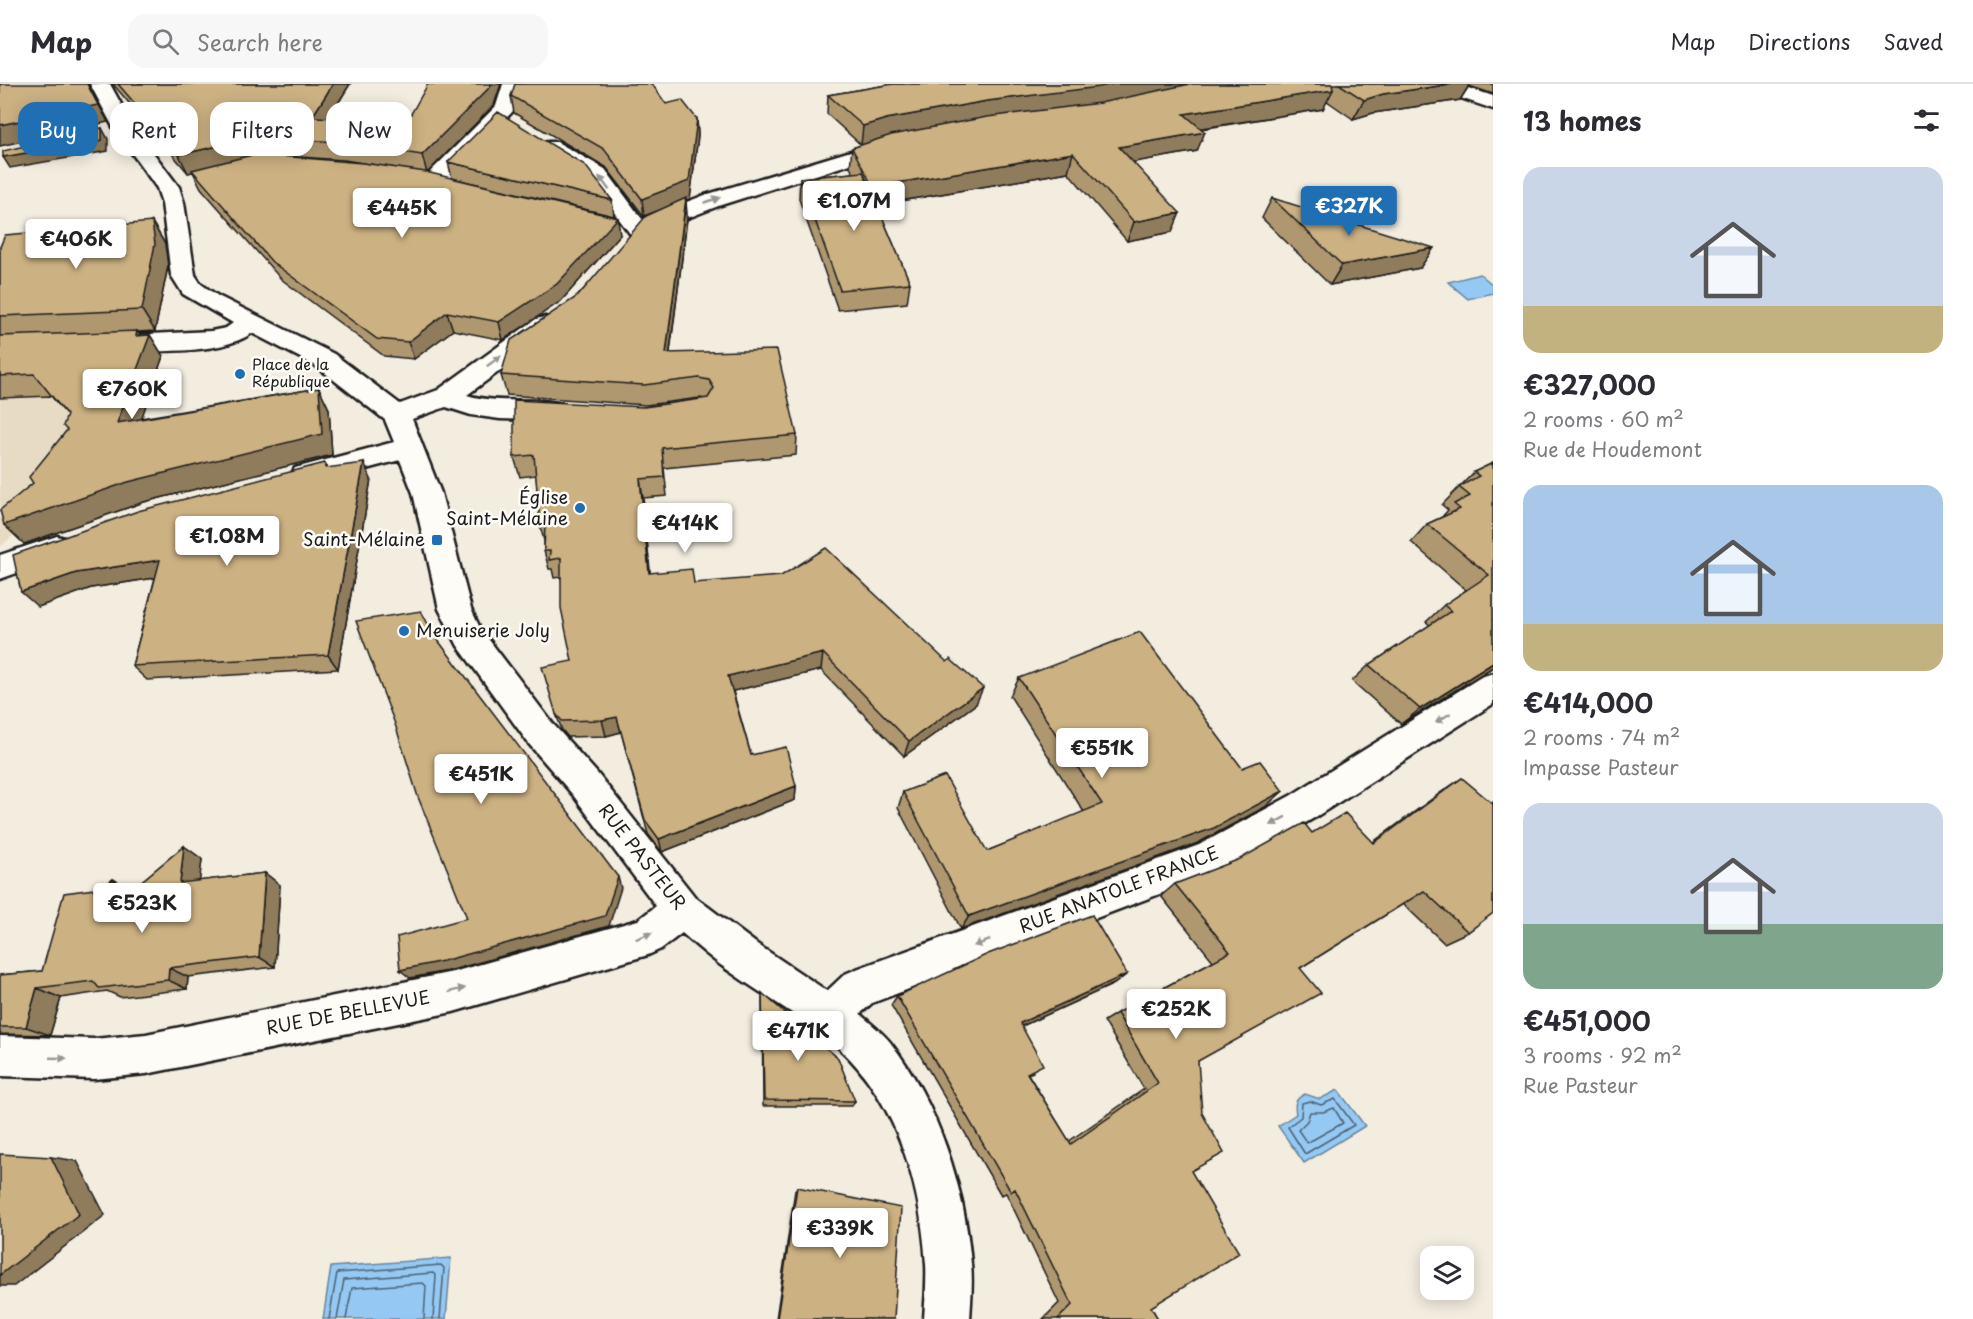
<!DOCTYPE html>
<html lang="en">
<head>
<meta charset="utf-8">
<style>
	body { margin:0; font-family:"Playpen Sans",sans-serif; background:#f7f7f7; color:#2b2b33; height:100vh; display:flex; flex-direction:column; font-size:22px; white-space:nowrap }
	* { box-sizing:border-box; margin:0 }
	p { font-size:20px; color:#7c7c81 }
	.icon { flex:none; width:33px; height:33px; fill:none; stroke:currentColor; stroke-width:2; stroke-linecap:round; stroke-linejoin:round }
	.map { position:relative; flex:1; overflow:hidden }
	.details { display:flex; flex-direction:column; background:#fff; width:480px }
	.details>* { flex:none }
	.banner { position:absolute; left:18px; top:18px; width:570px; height:54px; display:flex; gap:12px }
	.buttons { position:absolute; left:1420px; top:1162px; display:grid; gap:12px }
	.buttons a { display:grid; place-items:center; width:54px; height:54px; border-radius:12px; background:#fff; box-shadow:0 3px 15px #0003; font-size:30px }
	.price { position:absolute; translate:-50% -51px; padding:0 14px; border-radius:6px; background:#fff; color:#222; font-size:20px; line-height:39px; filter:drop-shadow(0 2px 3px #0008) }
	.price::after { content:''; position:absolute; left:50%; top:36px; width:18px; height:14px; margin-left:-9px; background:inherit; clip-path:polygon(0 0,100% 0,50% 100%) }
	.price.on { background:#1f6fb2; color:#fff }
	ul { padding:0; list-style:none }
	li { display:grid; align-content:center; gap:12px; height:318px; padding:0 30px }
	li span { display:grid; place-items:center; height:186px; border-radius:18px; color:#555 }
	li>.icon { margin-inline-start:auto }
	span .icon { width:108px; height:108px; fill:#fffc; stroke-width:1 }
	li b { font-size:26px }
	h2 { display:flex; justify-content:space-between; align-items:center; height:72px; padding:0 30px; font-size:26px }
	.chip { padding:0 21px; border-radius:18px; background:#fff; box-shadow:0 3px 15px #0003; font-size:21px; line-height:54px }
	.chip.on { background:#1f6fb2; color:#fff }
	header { display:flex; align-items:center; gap:36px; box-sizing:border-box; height:84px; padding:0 30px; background:#fff; border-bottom:2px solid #e1e1e2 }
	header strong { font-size:28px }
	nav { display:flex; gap:33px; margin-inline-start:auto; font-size:21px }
	.search { width:420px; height:54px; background:#f7f7f7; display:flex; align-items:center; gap:15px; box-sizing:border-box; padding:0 21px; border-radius:18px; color:#7c7c81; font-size:22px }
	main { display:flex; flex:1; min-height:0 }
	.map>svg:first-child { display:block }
	.built { fill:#e7dbc4 }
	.water { fill:#95c9f3; stroke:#65849d; stroke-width:1.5 }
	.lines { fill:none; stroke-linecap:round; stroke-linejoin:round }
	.shore { stroke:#4c6172; stroke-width:1.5 }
	.minor-casing { stroke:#1c1c1c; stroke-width:5 }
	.minor { fill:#fdfcf7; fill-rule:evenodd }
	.wall { fill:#af9870; stroke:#1c1c1c; stroke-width:1.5 }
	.shaded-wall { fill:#8f7c5b; stroke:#1c1c1c; stroke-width:1.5 }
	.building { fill:#ccb182; stroke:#1c1c1c; stroke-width:1.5 }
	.oneway { fill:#989794 }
	.poi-dot { fill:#1f6fb2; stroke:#fdfcf7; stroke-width:2 }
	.labels { text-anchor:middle; stroke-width:5; stroke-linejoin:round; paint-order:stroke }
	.far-poi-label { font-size:15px; fill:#1c1c1c; stroke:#fdfcf7; text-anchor:start }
	.poi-label { font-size:18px; fill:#1c1c1c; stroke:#fdfcf7; text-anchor:end }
	.street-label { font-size:18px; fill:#1c1c1c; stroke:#fdfcf7 }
</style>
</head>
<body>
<header>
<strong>Map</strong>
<div class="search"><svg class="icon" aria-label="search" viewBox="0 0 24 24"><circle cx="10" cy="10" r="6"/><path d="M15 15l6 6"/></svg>Search here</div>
<nav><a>Map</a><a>Directions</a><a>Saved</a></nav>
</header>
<main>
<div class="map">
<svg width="1493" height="1235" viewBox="0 0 1493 1235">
	<rect width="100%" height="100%" fill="#f3ede0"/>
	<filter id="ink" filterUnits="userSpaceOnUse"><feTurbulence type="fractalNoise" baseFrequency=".0167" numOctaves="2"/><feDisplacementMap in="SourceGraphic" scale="12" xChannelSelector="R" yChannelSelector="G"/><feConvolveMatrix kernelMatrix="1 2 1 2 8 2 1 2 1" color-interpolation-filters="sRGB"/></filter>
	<g filter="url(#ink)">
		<!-- built -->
		<path class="built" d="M 163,272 L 138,345 L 0,463 L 0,285 Z"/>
		<!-- water -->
		<path class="water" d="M 1480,190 L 1493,201 L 1493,209 L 1468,215 L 1448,198 Z
			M 1338,1006 L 1365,1042 L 1304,1079 L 1278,1042 L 1296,1030 C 1294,1019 1295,1015 1305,1010 L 1320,1015 Z
			M 451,1174 L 446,1235 L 323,1235 L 331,1183 Z"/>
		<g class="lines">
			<!-- shore -->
			<path class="shore" d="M 1335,1015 L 1354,1041 L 1305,1070 L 1288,1043 L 1301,1033 L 1302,1019 L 1310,1017 L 1321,1021 Z
				M 1334,1024 L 1343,1039 L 1307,1059 L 1298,1046 L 1307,1037 L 1310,1028 L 1323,1028 Z
				M 329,1235 L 337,1189 L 441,1181 L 444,1184 L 440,1235
				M 337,1235 L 344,1196 L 433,1189 L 436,1192 L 433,1235
				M 346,1235 L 352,1204 L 423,1199 L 426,1202 L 424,1235"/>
			<!-- minor casing -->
			<g class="minor-casing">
				<path id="minor" d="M 90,0 L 110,0 L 133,42 L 179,103 L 184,119 L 195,191 L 201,200 L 218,212 L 334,270 L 400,320 L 438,306 L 536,235 L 545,233 L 554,235 L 557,241 L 554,247 L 467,311 C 499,321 534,312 566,321 L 570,328 L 566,335 L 557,337 L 500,335 L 471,331 L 446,323 L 412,335 L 441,409 L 471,525 L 480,544 L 553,640 L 597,689 L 695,813 L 757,860 L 827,907 L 845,890 L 859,884 L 1199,761 L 1290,712 L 1481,593 L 1493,589 L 1493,620 L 1314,734 L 1223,786 L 872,919 L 860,930 C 870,939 882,948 890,958 C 938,1019 965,1104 971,1180 C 973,1198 971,1217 970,1235 L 924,1235 C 925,1217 927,1198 926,1180 C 921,1098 894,1006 826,953 C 796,930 763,911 732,889 C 714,877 698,863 682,849 L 661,865 L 648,871 L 453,928 L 146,990 L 94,995 L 0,992 L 0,952 L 94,955 L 146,950 L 453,888 L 638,836 L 656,822 L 573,711 L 529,660 L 458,562 L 439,525 L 413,409 L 400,376 L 305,401 L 295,398 L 291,391 L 295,384 L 394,358 L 385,336 L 316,282 L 252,249 C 220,272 150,266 110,268 L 101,266 L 97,260 L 101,254 L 110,252 L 211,247 L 226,244 L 233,239 L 183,210 L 171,191 L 162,119 L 157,104 L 113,43 Z
					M 503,0 L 523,0 L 513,27 L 441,103 L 425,103 L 422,98 L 425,93 L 496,22 Z
					M 1428,0 L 1457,0 L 1493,12 L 1493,25 L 1431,4 Z
					M 894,54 L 901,56 L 905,60 L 901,64 L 721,121 L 639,153 L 631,151 L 589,95 L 539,62 L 543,58 L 557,58 L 605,85 L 642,135 L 705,111 Z
					M 57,452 L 68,455 L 72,463 L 68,471 L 0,495 L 0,471 Z"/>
			</g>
			<!-- minor -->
			<use href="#minor" class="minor"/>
		</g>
		<!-- wall -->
		<path class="wall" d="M 113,0 L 350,0 L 329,34 L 407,37 L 494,21 L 427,89 L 344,76 L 285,72 L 620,151 L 561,217 L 503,256 L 453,246 L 414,275 L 384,272 L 281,195 L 201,104 L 193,88 L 188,89 Z
			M 893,0 L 1493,0 L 1493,10 L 1469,2 L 1460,16 L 1373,29 L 1353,35 L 1327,17 L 1323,25 L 1201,45 L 1197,67 L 1133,78 L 1172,148 L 1127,157 L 1068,88 L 877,121 L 910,199 L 907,219 L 838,226 L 799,115 L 800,94 L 853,89 L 850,83 L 852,64 L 861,61 L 827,30 L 828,11 Z
			M 511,12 L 666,20 L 697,35 L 698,52 L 690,115 L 686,116 L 687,135 L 670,269 L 797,351 L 796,371 L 664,384 L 667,412 L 643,414 L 650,489 L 694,499 L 976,620 L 904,672 L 821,586 L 733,607 L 751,671 L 796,702 L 795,716 L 662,768 L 648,750 L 621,648 L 606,652 L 568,653 L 562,646 L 556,630 L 572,577 L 561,493 L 554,494 L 552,485 L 549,485 L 544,467 L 544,457 L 540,441 L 536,391 L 520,393 L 514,373 L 644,323 L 705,315 L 700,314 L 646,321 L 507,311 L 501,291 L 661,125 L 644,132 L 606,83 L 514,29 Z
			M 448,78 L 612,116 L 614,132 L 452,94 Z
			M 1272,114 L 1420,184 L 1330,201 L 1262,134 Z
			M 152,138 L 165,160 L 168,182 L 155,247 L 138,248 L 140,251 L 150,251 L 163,272 L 141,334 L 319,304 L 329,325 L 332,371 L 144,418 L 24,460 L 33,399 L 67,346 L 67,331 L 51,312 L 0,314 L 0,163 Z
			M 325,379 L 328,384 L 371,395 L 338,585 L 147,596 L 132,582 L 155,494 L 91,504 L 38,523 Z
			M 1493,379 L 1493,583 L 1401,640 L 1352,597 L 1369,581 L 1430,541 L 1426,538 L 1444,521 L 1466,506 L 1411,458 L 1427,440 L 1442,433 L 1448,426 L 1442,421 L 1474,388 Z
			M 1019,594 L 1242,684 L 1283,707 L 1265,723 L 1198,759 L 961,845 L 898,724 L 903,708 L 987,767 L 1084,728 L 1010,612 Z
			M 1462,694 L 1491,719 L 1493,717 L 1493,829 L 1468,848 L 1444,859 L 1403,820 L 1300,884 L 1198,977 L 1191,1087 L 1151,1223 L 1158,1235 L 1043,1235 L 1059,1219 L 1006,1109 L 1001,1111 L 891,921 L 897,912 L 1127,890 L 1114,900 L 1022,942 L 1033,988 L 1028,990 L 1069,1057 L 1144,1005 L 1104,937 L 1117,929 L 1213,877 L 1161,812 L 1175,800 L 1312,749 L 1373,758 L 1440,709 Z
			M 184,762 L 202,775 L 199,797 L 265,789 L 280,801 L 275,883 L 188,893 L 187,905 L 120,913 L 107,907 L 61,914 L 50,951 L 0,950 L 0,891 L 42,887 L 102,804 L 113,795 L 131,806 Z
			M 762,909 L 855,1017 L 852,1022 L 763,1022 Z
			M 797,1103 L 894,1235 L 776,1235 L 795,1106 Z"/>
		<!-- shaded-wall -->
		<path class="shaded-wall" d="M 87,0 L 89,0 L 88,1 L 108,38 L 0,62 L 0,41 Z
			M 333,0 L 350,0 L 319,50 L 312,33 Z
			M 491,0 L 501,0 L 494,21 L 427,89 L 422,71 Z
			M 1113,0 L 1193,0 L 1094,22 L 861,61 L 863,42 L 886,35 L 987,17 Z
			M 1453,0 L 1470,0 L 1460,16 L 1373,29 L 1353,35 L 1364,16 L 1383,10 Z
			M 1333,6 L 1323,25 L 1177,48 L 1184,30 Z
			M 697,35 L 698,52 L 690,115 L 686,116 L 687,135 L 667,289 L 666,269 L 686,116 L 644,132 L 642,115 Z
			M 102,44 L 108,55 L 108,67 L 10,84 L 3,73 Z
			M 1205,48 L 1197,67 L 1112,82 L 1119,63 Z
			M 256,53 L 264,71 L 188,89 L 179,71 Z
			M 1073,69 L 1068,88 L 871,122 L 873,103 Z
			M 1180,129 L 1172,148 L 1127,157 L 1134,138 Z
			M 618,134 L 620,151 L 561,217 L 503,256 L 499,238 Z
			M 152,138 L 165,160 L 168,182 L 155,247 L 142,226 Z
			M 1434,164 L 1420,184 L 1330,201 L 1342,181 Z
			M 447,228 L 453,246 L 414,275 L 408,258 Z
			M 137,247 L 146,260 L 150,251 L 163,272 L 133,359 L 117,339 Z
			M 319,304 L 329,325 L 332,371 L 144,418 L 24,460 L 4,441 Z
			M 364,379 L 371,395 L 338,585 L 328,571 Z
			M 640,395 L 643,414 L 652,507 L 649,489 Z
			M 160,476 L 173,491 L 91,504 L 38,523 L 21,508 L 76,489 Z
			M 823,569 L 821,586 L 729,608 L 728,592 Z
			M 1493,579 L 1493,583 L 1401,640 L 1420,625 Z
			M 983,604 L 976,620 L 904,672 L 909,657 Z
			M 617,633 L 621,648 L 606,652 L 602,636 Z
			M 796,702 L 795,716 L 662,768 L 659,755 Z
			M 1283,707 L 1265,723 L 1198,759 L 961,845 L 969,832 Z
			M 184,762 L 202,775 L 198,811 L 180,799 Z
			M 265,789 L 280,801 L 275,883 L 259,873 Z
			M 618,793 L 621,804 L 609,842 L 452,886 L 410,894 L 400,886 Z
			M 113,795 L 133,807 L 126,810 Z
			M 169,884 L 188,893 L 187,905 L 168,896 Z
			M 1127,890 L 1114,900 L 1011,947 L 1020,939 Z
			M 37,904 L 61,914 L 50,951 L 26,943 Z
			M 51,1073 L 77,1077 L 105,1131 L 14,1202 L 0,1202 L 0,1191 Z"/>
		<!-- building -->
		<path class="building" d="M 0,0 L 87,0 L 98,21 L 0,41 Z
			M 118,0 L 333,0 L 312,33 L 407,37 L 428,0 L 491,0 L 490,3 L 422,71 L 338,58 L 256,53 L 179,71 Z
			M 515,0 L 652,0 L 666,20 L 682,16 L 697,35 L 689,97 L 642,115 L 604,65 L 511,12 Z
			M 893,0 L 1113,0 L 1099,3 L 987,17 L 886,35 L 863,42 L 828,11 Z
			M 1190,0 L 1332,0 L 1333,6 L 1184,30 L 1205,48 L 1119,63 L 1180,129 L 1134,138 L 1073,69 L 873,103 L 852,64 L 891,51 L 987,33 L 1100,19 Z
			M 1339,0 L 1453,0 L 1383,10 L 1364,16 Z
			M 498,28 L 585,81 L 612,116 L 448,78 Z
			M 102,44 L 102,56 L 3,73 L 3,67 Z
			M 256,70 L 363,79 L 426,88 L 618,134 L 557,200 L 499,238 L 447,228 L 408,258 L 377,255 L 272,178 L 192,86 Z
			M 863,88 L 910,199 L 840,206 L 800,94 Z
			M 686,114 L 666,269 L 777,266 L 797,351 L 662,364 L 664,393 L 640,395 L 649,489 L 692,485 L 694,499 L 781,492 L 826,464 L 947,578 L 950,575 L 983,604 L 909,657 L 823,569 L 728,592 L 751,671 L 786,663 L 796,702 L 659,755 L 645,736 L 617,633 L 602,636 L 562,637 L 556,630 L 542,583 L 572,577 L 561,524 L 561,474 L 549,476 L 550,467 L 544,467 L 545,441 L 540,441 L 534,371 L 514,373 L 514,316 L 644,323 L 708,314 L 714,304 L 709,296 L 699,294 L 644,301 L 501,291 L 511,256 L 578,212 L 646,132 Z
			M 1272,114 L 1434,164 L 1342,181 Z
			M 152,138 L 155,160 L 142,226 L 0,232 L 0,163 L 5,151 Z
			M 137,247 L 136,252 L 150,251 L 117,339 L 319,304 L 322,350 L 128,398 L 4,441 L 0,426 L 33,399 L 29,393 L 67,346 L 63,342 L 67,331 L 34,290 L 0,292 L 0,252 Z
			M 325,379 L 326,384 L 364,379 L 328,571 L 132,582 L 160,476 L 76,489 L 21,508 L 13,471 L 138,427 Z
			M 1493,379 L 1493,579 L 1420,625 L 1369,581 L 1451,527 L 1444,521 L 1489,491 L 1427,440 L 1460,425 L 1454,420 L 1470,412 L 1459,403 L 1479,392 L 1474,388 Z
			M 421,527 L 434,551 L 618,793 L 605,832 L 443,877 L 400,886 L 397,853 L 467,834 L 418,713 L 395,640 L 356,537 Z
			M 1140,548 L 1242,684 L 1260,677 L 1283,707 L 1214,744 L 969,832 L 903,708 L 945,692 L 987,767 L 1102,720 L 1019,594 Z
			M 1462,694 L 1492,719 L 1493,718 L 1493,829 L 1468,848 L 1424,807 L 1300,884 L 1321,909 L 1198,977 L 1202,1029 L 1224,1069 L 1191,1087 L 1239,1169 L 1151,1223 L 1158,1235 L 1058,1235 L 1072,1221 L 1015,1105 L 1011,1108 L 897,912 L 988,870 L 1092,831 L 1127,890 L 1020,939 L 1043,981 L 1027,989 L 1071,1060 L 1158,999 L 1117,929 L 1230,868 L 1175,800 L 1240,775 L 1304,739 L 1312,749 L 1345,729 L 1374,759 Z
			M 184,762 L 180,799 L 265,789 L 259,873 L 169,884 L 168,896 L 99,904 L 93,897 L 37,904 L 26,943 L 0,943 L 0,891 L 42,887 L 64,809 L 102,804 L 113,795 L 126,810 Z
			M 762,909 L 838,974 L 855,1017 L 764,1016 Z
			M 0,1070 L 51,1073 L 79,1130 L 0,1191 Z
			M 797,1103 L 901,1124 L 894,1235 L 777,1235 Z"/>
		<!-- one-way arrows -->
		<defs><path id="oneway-solid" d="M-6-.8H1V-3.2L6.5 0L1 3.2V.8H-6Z" transform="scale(1.5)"/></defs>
		<g class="oneway">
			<use href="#oneway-solid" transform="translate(604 99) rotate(-127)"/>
			<use href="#oneway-solid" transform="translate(712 116) rotate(-18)"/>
			<use href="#oneway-solid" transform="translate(494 277) rotate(-36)"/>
			<use href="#oneway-solid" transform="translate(1443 634) rotate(148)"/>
			<use href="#oneway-solid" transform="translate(1278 737) rotate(151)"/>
			<use href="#oneway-solid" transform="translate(644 852) rotate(-21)"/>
			<use href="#oneway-solid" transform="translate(982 859) rotate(160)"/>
			<use href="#oneway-solid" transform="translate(457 906) rotate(-14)"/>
			<use href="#oneway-solid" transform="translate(58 974) rotate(2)"/>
		</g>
	</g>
	<!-- markers -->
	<g class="poi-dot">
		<circle cx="240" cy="290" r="6"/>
		<circle cx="580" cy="424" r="6"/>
		<rect x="431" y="450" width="12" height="12" rx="3"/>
		<circle cx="404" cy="547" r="6"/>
	</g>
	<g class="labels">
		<!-- far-poi labels -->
		<g class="far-poi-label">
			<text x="252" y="286">Place de la<tspan x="252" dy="17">République</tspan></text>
		</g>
		<!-- poi labels -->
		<g class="poi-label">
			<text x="568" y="420">Église<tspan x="568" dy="21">Saint-Mélaine</tspan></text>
			<text x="425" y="462">Saint-Mélaine</text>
			<text x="416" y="553" text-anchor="start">Menuiserie Joly</text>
		</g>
		<!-- street labels -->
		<g class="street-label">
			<text transform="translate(642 773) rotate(52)" y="6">RUE PASTEUR</text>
			<text transform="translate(1119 806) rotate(-21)" y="6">RUE ANATOLE FRANCE</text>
			<text transform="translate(348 929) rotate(-11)" y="6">RUE DE BELLEVUE</text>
		</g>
	</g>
</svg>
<div class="buttons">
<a><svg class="icon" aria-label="layers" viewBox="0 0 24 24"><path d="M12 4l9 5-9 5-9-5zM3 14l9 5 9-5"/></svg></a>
</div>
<b class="price" style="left:854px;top:148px">€1.07M</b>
<b class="price on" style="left:1349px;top:153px">€327K</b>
<b class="price" style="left:402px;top:155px">€445K</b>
<b class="price" style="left:76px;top:186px">€406K</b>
<b class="price" style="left:132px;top:336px">€760K</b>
<b class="price" style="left:685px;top:470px">€414K</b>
<b class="price" style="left:227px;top:483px">€1.08M</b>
<b class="price" style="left:1102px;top:695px">€551K</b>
<b class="price" style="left:481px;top:721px">€451K</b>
<b class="price" style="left:142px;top:850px">€523K</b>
<b class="price" style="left:1176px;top:956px">€252K</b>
<b class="price" style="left:798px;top:978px">€471K</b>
<b class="price" style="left:840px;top:1175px">€339K</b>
<div class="banner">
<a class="chip on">Buy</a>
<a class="chip">Rent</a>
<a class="chip">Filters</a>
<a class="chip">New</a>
</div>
</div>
<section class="details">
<h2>13 homes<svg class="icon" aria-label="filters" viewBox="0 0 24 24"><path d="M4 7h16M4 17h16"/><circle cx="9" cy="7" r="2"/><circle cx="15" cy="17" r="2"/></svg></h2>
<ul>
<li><span style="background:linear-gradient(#c9d6e8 75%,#c2b280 0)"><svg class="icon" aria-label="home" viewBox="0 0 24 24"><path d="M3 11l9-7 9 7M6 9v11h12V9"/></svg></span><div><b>€327,000</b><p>2 rooms · 60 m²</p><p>Rue de Houdemont</p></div></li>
<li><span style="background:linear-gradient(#a9c7e8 75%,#c2b280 0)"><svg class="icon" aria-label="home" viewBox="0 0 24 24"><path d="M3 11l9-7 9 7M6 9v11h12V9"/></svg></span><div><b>€414,000</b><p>2 rooms · 74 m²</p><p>Impasse Pasteur</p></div></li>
<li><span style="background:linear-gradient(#c9d6e8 65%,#7fa58c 0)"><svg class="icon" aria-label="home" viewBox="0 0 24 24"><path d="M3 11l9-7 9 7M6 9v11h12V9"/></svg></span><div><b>€451,000</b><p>3 rooms · 92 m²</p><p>Rue Pasteur</p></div></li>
</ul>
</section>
</main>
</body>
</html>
